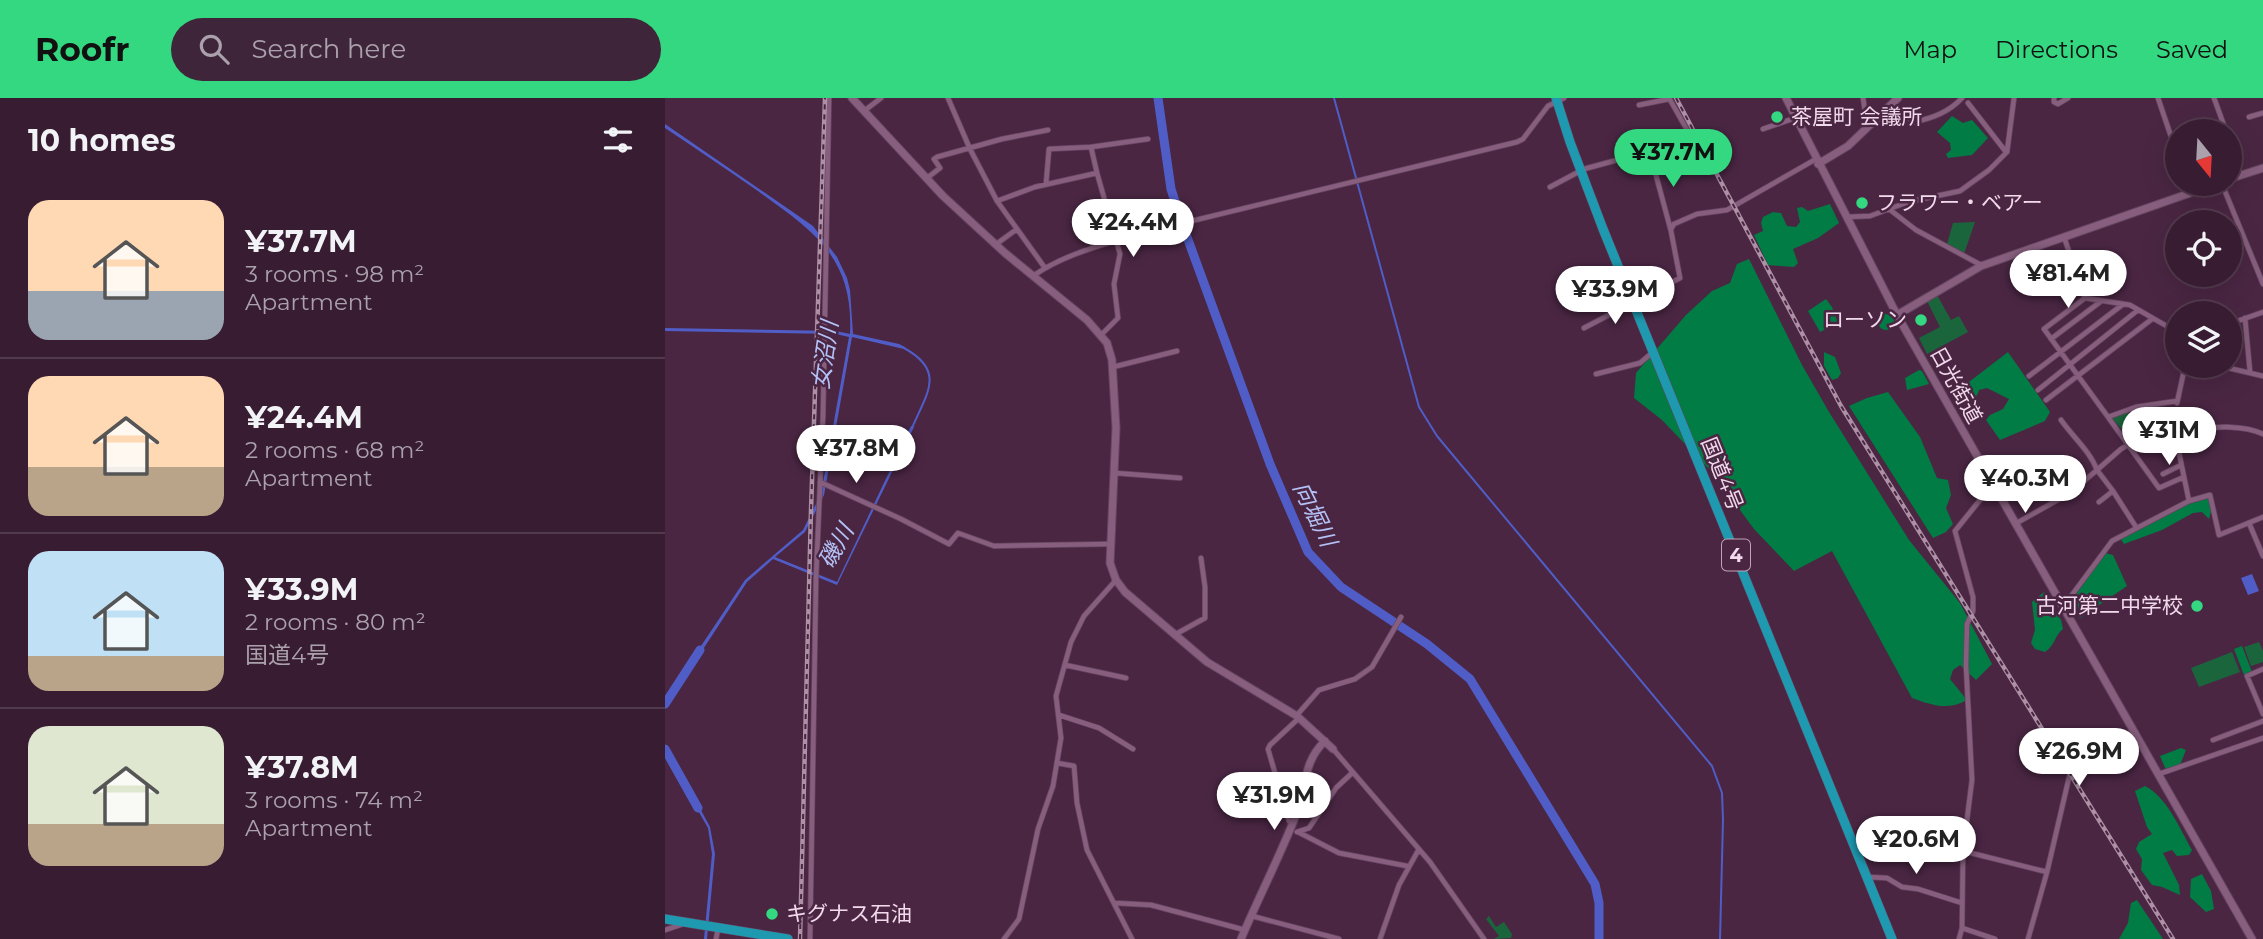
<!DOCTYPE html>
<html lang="en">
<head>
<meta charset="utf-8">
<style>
	body { margin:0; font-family:Montserrat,"Noto Sans JP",sans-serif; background:#3f253a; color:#f1f3f6; height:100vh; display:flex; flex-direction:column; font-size:26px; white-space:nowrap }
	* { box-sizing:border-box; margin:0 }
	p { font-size:23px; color:#aba1ac }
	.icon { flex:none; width:38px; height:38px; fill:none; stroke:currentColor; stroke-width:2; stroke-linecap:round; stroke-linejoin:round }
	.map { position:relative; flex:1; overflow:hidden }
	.details { display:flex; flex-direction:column; background:#381c32; width:665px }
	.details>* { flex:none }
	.needle { width:46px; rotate:162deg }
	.buttons { position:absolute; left:1500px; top:21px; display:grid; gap:14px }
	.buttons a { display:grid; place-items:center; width:77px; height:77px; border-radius:50%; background:#381c32; box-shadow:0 7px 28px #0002,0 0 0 2px #523a4d; font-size:35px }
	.price { position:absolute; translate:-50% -60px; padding:0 16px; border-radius:24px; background:#fff; color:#222; font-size:23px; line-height:46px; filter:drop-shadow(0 2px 4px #0008) }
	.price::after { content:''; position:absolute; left:50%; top:42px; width:21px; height:16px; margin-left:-10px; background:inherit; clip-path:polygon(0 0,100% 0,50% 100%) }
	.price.selected { background:#33d881; color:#111 }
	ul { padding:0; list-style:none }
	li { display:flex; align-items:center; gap:21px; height:175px; padding:0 28px }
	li+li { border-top:2px solid #523a4d }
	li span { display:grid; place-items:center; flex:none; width:196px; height:140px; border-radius:21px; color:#555 }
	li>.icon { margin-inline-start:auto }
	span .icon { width:84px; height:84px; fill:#fffc; stroke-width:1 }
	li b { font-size:30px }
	h2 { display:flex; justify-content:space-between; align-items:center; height:84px; padding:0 28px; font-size:30px }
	header { display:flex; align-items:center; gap:42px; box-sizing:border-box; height:98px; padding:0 35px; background:#33d881; color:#111 }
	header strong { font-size:33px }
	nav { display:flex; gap:38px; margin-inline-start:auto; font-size:24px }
	.search { width:490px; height:63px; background:#3f253a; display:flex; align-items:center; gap:18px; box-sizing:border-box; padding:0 24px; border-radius:38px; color:#aba1ac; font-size:26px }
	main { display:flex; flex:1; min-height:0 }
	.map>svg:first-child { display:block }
	.green { fill:#1b653c }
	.forest { fill:#007c44 }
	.water { fill:#515dc6 }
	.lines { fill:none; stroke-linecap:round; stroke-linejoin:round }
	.stream { stroke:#515dc6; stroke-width:2 }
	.river { stroke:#515dc6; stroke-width:9 }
	.street-casing { stroke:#664660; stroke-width:6 }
	.secondary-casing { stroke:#664660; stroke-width:9 }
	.highway-casing { stroke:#664660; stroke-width:10 }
	.street { stroke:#875e7e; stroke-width:4.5 }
	.secondary { stroke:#875e7e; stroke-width:7 }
	.highway { stroke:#1e99b0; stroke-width:9 }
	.rail-casing { stroke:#ad90a6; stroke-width:4.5 }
	.rail { stroke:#4a2643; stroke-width:2; stroke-dasharray:5; stroke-linecap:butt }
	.poi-dot { fill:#33d881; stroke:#4a2643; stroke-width:2.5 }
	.labels { text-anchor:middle; stroke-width:5; stroke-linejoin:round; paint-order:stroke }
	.shield { fill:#4a2643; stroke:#c0a4b9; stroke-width:2 }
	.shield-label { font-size:19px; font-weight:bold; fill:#f2daec }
	.poi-label { font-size:21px; fill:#f2daec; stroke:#4a2643; text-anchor:start }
	.street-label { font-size:21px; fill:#f2daec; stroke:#4a2643 }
	.water-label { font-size:23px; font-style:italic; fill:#b4c1f6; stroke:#4a2643 }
</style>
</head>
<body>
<header>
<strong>Roofr</strong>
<div class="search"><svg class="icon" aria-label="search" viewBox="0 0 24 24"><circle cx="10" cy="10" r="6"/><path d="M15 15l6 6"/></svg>Search here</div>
<nav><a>Map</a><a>Directions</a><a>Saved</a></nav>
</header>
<main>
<section class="details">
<h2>10 homes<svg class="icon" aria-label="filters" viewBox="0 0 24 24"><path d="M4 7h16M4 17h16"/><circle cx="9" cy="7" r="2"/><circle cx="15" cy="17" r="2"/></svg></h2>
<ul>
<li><span style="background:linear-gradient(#ffd9b3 65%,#9aa5b1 0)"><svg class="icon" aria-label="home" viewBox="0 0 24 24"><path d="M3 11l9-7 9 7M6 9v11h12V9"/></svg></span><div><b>¥37.7M</b><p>3 rooms · 98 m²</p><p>Apartment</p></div></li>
<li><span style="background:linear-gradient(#ffd9b3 65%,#b9a48a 0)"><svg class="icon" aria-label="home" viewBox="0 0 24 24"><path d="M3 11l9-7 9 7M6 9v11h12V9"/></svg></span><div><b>¥24.4M</b><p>2 rooms · 68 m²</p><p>Apartment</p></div></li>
<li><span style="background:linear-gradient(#bfe0f5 75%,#b9a48a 0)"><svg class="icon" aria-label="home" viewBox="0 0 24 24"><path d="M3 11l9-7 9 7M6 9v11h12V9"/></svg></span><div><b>¥33.9M</b><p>2 rooms · 80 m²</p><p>国道4号</p></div></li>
<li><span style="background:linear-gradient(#dfe7d0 70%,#b9a48a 0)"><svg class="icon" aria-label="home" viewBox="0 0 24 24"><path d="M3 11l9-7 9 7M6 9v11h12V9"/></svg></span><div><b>¥37.8M</b><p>3 rooms · 74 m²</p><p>Apartment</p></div></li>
</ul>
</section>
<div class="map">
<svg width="1598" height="841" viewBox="0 0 1598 841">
	<rect width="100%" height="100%" fill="#4a2643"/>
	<!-- green -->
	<path class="green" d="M 1310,124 L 1299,156 L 1282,146 L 1288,125 Z
		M 1272,197 L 1286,222 L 1294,218 L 1303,234 L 1262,256 L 1254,240 L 1275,229 L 1262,203 Z
		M 1463,314 L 1467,325 L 1473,323 L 1477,335 L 1466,342 L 1447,320 Z
		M 1594,544 L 1598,553 L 1598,564 L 1586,568 L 1579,549 Z
		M 1567,554 L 1575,574 L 1534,589 L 1526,570 Z
		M 824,818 L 831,829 L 839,824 L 847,836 L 846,840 L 829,841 L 834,838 L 821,821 Z"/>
	<!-- forest -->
	<path class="forest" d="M 1287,18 L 1298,25 L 1307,22 L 1323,40 L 1307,57 L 1283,60 L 1281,56 L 1286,52 L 1285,45 L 1272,34 Z
		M 1165,106 L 1174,125 L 1153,140 L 1128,151 L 1133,165 L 1129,169 L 1103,167 L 1089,137 L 1098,133 L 1096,125 L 1098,119 L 1108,114 L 1116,115 L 1122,128 L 1131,129 L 1135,124 L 1132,110 L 1137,109 L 1143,113 Z
		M 1084,161 L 1137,267 L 1164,314 L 1244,442 L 1295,505 L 1327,566 L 1311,582 L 1295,567 L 1288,572 L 1285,581 L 1302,602 C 1283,613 1266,607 1247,600 L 1167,453 L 1129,473 L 1089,431 L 1046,373 L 997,322 L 969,300 L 971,275 L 1021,217 L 1047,193 L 1065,185 L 1072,166 Z
		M 1161,201 L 1167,209 L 1173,225 L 1155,234 L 1143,213 Z
		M1213 224a8 8 0 1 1 16 0a8 8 0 1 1-16 0Z
		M 1159,254 L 1170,259 L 1176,275 L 1173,280 L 1167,282 L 1159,268 Z
		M 1343,254 L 1385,314 L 1380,323 L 1335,342 L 1321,322 L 1325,317 L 1338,311 L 1344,301 L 1322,290 L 1314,292 C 1312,301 1302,307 1294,307 L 1287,297 Z
		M 1254,272 L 1257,273 L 1264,286 L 1242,292 L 1240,280 Z
		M 1223,294 L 1255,339 L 1272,380 L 1283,382 L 1286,397 L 1281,410 L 1288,426 L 1281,434 L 1268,440 L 1184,308 L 1202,300 Z
		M 1544,399 L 1547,410 L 1544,421 L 1537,414 L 1528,415 L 1497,432 L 1459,446 L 1455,440 L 1524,405 Z
		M 1440,455 L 1448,457 L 1462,488 L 1415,520 L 1405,505 Z
		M 1379,494 L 1396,522 L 1398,531 C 1389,538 1390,548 1380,554 L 1370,551 L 1366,545 L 1370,532 L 1367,504 Z
		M 1577,548 L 1587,574 L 1579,577 L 1569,551 Z
		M 1516,650 L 1521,652 L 1515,667 L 1501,672 L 1495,658 Z
		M 1480,688 C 1502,699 1515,731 1527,752 L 1524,757 L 1512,758 L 1507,752 L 1498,755 L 1514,787 L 1515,797 L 1497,789 L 1487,787 L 1476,772 L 1477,761 L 1471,751 L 1474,744 L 1487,736 L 1482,729 L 1470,693 Z
		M 1537,776 L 1546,793 L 1549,811 L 1541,814 L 1525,799 L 1526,781 Z
		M 1472,802 L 1498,841 L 1454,841 L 1463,825 L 1466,805 Z"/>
	<!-- water -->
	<path class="water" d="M 0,26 L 148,128 L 172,159 L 182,180 L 185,192 L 188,236 L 234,246 L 240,249 L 239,251 L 187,239 L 159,397 L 140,434 L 110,459 L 172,484 L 246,328 L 249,329 L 172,487 L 108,461 L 82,484 L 31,562 L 28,560 L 80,482 L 138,432 L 156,396 L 184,239 L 171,236 L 0,233 L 0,230 L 171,233 L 185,236 C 189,158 147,132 90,91 C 60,70 30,50 0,30 Z
		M 1587,476 L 1594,493 L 1583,497 L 1576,480 Z
		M 30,701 L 45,729 L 50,756 L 42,841 L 39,841 L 47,756 L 43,730 L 27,702 Z"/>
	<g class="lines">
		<!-- stream -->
		<path class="stream" d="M 669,0 L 754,309 L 772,338 L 1047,668 L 1057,695 L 1058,722 L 1055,841
			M 239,250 C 281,273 262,295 247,330"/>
		<!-- river -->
		<path class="river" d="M 493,0 L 506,91 L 518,128 L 605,366 L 643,454 L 676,489 L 762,546 L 805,581 L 930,786 L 934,805 L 934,841
			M 0,606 L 35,552
			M 0,651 L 33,710"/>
		<!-- street casing -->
		<g class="street-casing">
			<path id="street" d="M 283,0 L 305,51 L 332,103 L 380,170
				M 1198,0 L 1200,13 L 1207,24
				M 1389,0 L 1389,4 L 1393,6 L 1403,0
				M 1493,0 L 1512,56
				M 1549,0 L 1561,33
				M 1303,5 L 1341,54
				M 974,7 L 1004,1
				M 1226,7 L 1249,24 C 1268,20 1284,14 1297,0
				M 199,13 L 216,0
				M 1584,19 L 1598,15
				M 1098,31 L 1130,20
				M 1564,44 L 1576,77
				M 432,75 L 455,156 L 449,186 L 453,220 L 436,237
				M 262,80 L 275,70 L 269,61 L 272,59 L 337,41 L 383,32
				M 381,86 L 384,51 L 426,49
				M 1522,86 L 1525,95
				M 1557,86 L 1598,186
				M 885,89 L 919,71 L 1015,45 L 1025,37 L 1004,0
				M 332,103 L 370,89 L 432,75 L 426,49 L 483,41
				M 1224,111 L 1251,132 L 1316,167
				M 1181,119 L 1205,118 L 1243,104 L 1295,93 L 1324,72 L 1342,54 L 1349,0
				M 1006,131 L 1009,126 L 1032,116 L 1062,112 L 1151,61
				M 1399,139 L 1420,200
				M 330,147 L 352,131
				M 368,178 C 398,157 434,148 469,137 L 852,44 L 858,41 L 883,8 L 899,0
				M 1580,220 L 1585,274
				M 1564,226 L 1598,214
				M 919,230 L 1015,180 L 1006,133 L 985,55
				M 1386,241 L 1435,204
				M 1555,268 L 1598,278
				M 448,269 L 512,253
				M 931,276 L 975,265 L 988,254
				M 1364,278 L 1457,207
				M 1373,292 L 1473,212
				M 1381,302 L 1487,221
				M 1512,303 L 1471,309 L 1443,319 L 1494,390 L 1519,379
				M 1512,305 L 1520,268
				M 1513,314 L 1512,345 L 1524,403
				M 1443,319 L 1379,231 L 1420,200 L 1465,207 L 1512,234
				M 1511,332 C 1537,331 1574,324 1598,336
				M 450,375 L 515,380
				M 1498,376 L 1516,367
				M 155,384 L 236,421 L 284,446 L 293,435 L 329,448 L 445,446
				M 1448,393 L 1471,429
				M 1434,404 L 1448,393 L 1432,372 L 1456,351 L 1498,326 L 1513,313
				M 1584,425 L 1598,458
				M 1350,426 L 1405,395 L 1432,372 C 1425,353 1408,339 1396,322
				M 1398,509 L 1447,443 L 1524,403 L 1545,397 L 1554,437 L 1598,419
				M 511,536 L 540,520 L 540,489 L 536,460
				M 400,567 L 461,580
				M 1598,571 L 1582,578 L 1598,616
				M 394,617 L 434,630 L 468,651
				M 632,617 L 654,592 L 690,581 L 707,569 L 736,519
				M 1548,642 L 1598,623
				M 668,651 L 765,764 L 819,841
				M 392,665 L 409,668 L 412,705 L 422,752 L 467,841
				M 1494,676 L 1598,640
				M 628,724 L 624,723 L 603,651 L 605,647 L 634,620
				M 632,734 L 644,730 L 671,690 L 687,675
				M 633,734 L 674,755 L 742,768
				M 1298,753 L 1382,774
				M 1202,779 L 1222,780 L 1237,789 L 1253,791 L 1297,805
				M 450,805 L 486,807 L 580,832
				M 587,818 L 674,841
				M 1297,830 L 1330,841
				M 0,832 L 21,825
				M 51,841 L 53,831
				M 145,841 L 151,480 L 158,318 L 164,0
				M 339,841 L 354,821 L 373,731 L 388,688 L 396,640 L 391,598 L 406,544 L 419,518 L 451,482
				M 715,841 L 734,787 L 754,751
				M 1294,841 L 1297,830 L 1298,753 L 1307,682 L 1301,567 L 1302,526 L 1308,513 L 1308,499 L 1290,433 L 1315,402 L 1319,388 L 1325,384
				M 1363,841 L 1382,774 L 1413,641 L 1444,645 L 1471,639"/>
		</g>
		<!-- secondary casing -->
		<g class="secondary-casing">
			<path id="secondary" d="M 187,0 L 278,98 L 340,155 L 422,222 L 442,245 L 447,262 L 451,330 L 445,465 L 451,482 L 460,494 L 542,564 L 632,618 L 668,651
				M 1121,0 L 1232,217 L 1587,841
				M 1153,66 L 1183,48 L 1233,0
				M 1564,81 L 1598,70
				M 1232,217 L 1316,168 L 1551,86
				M 576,841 C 593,801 613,762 629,722 C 641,694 637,664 660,643"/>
		</g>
		<!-- highway casing -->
		<g class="highway-casing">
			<path id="highway" d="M 891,0 L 905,44 L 938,131 L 1227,841
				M 0,821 L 123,841"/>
		</g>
		<!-- street -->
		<use href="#street" class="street"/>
		<!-- secondary -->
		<use href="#secondary" class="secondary"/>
		<!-- highway -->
		<use href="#highway" class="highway"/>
		<!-- rail casing -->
		<g class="rail-casing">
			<path id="rail" d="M 1011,0 L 1176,308 L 1508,841
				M 135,841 L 146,412 L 160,0"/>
		</g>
		<!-- rail -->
		<use href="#rail" class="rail"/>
	</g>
	<!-- markers -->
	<g class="poi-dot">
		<circle cx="1112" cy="19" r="7"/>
		<circle cx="1197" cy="105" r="7"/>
		<circle cx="1256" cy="222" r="7"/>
		<circle cx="1532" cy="508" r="7"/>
		<circle cx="107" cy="816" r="7"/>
	</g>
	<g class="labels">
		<!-- shield labels -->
		<rect class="shield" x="1057" y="441.5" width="28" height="31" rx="5"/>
		<g class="shield-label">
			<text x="1071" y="464">4</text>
		</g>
		<!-- poi labels -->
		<g class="poi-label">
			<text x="1126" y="26">茶屋町 会議所</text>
			<text x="1211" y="112">フラワー・ベアー</text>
			<text x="1242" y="229" text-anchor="end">ローソン</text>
			<text x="1518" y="515" text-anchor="end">古河第二中学校</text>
			<text x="121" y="823">キグナス石油</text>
		</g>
		<!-- street labels -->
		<g class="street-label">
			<text transform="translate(1291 287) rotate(61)" y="7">日光街道</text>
			<text transform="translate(1057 376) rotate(68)" y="7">国道4号</text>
		</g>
		<!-- water labels -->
		<g class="water-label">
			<text transform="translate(160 257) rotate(-82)" y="8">女沼川</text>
			<text transform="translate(650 416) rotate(64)" y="8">向堀川</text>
			<text transform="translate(171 448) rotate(-61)" y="8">磯川</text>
		</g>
	</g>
</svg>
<div class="buttons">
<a><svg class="needle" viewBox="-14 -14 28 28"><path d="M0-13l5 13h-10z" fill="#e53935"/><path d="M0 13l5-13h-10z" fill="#aba1ac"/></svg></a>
<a><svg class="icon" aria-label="locate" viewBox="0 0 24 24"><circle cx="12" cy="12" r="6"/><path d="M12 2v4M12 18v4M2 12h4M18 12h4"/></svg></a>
<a><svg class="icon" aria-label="layers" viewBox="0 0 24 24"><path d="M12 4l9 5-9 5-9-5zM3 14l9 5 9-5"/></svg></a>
</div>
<b class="price selected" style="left:1008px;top:91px">¥37.7M</b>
<b class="price" style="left:468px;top:161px">¥24.4M</b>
<b class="price" style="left:1403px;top:212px">¥81.4M</b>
<b class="price" style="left:950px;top:228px">¥33.9M</b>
<b class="price" style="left:1504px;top:369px">¥31M</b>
<b class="price" style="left:191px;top:387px">¥37.8M</b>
<b class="price" style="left:1360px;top:417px">¥40.3M</b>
<b class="price" style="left:1414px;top:690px">¥26.9M</b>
<b class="price" style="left:609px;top:734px">¥31.9M</b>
<b class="price" style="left:1251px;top:778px">¥20.6M</b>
</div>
</main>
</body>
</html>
